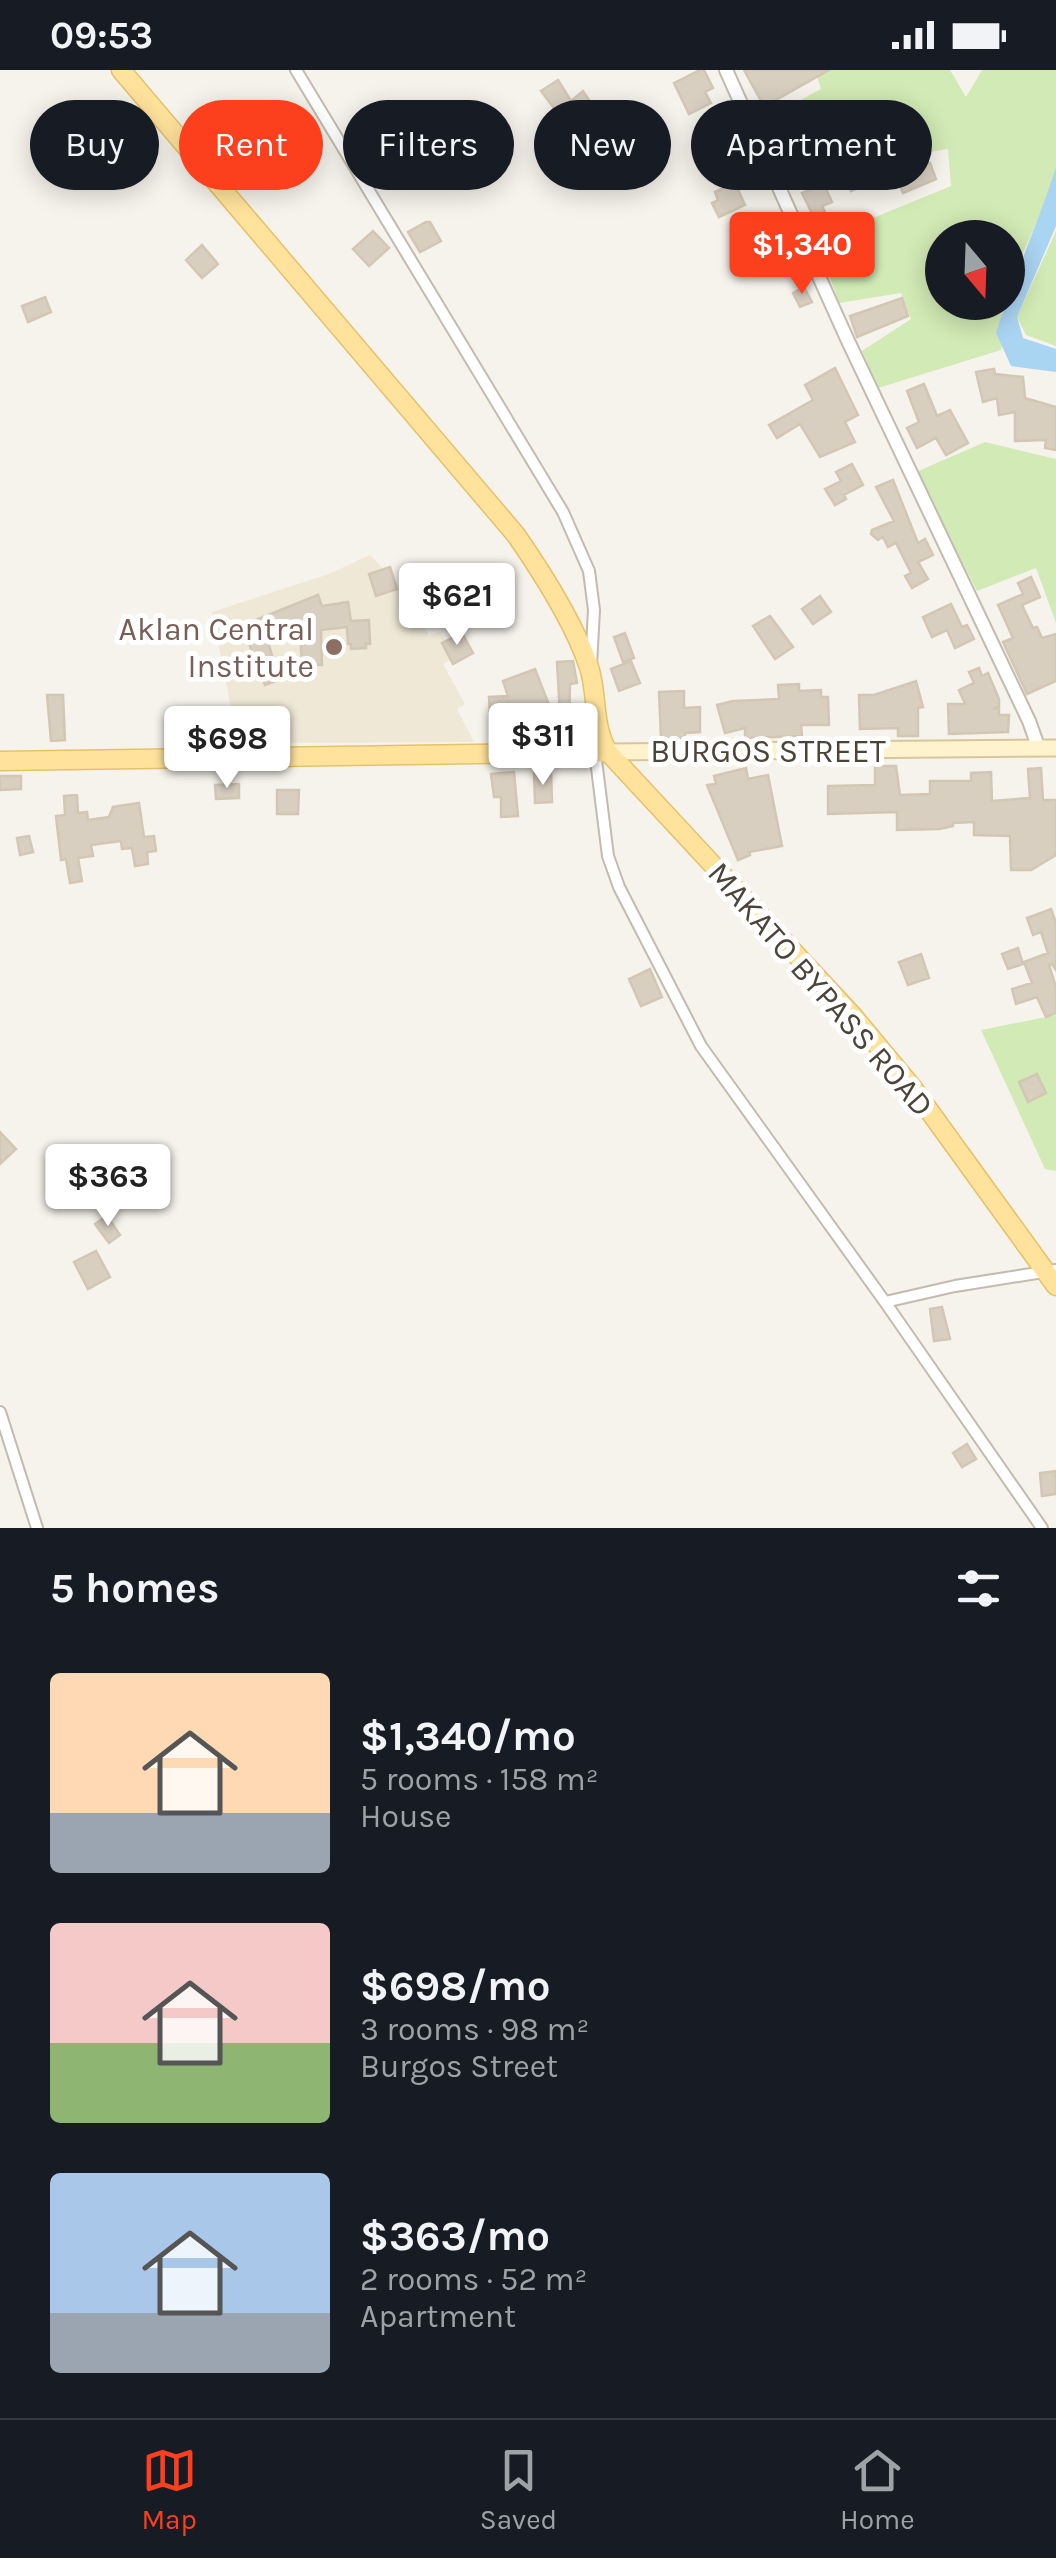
<!DOCTYPE html>
<html lang="en">
<head>
<meta charset="utf-8">
<style>
	body { margin:0; font-family:Karla,sans-serif; background:#242831; color:#f1f3f6; height:100vh; display:flex; flex-direction:column; font-size:38px; white-space:nowrap }
	* { box-sizing:border-box; margin:0 }
	p { font-size:32px; color:#9ea1a6 }
	.icon { flex:none; width:55px; height:55px; fill:none; stroke:currentColor; stroke-width:2; stroke-linecap:round; stroke-linejoin:round }
	.map { position:relative; height:1458px; overflow:hidden }
	.drawer { display:flex; flex-direction:column; background:#171b24; flex:1 }
	.drawer>* { flex:none }
	.guide { position:absolute; left:30px; top:30px; width:998px; height:90px; display:flex; gap:20px }
	.needle { width:65px; rotate:161deg }
	.fabs { position:absolute; left:925px; top:150px; display:grid; gap:20px }
	.fabs a { display:grid; place-items:center; width:100px; height:100px; border-radius:50%; background:#171b24; box-shadow:0 5px 25px #0003; font-size:50px }
	.price { position:absolute; translate:-50% -85px; padding:0 22px; border-radius:10px; background:#fff; color:#222; font-size:32px; line-height:65px; filter:drop-shadow(0 2px 5px #0008) }
	.price::after { content:''; position:absolute; left:50%; top:60px; width:30px; height:22px; margin-left:-15px; background:inherit; clip-path:polygon(0 0,100% 0,50% 100%) }
	.price.selected { background:#fc3f1d; color:#fff }
	ul { padding:0; list-style:none }
	li { display:flex; align-items:center; gap:30px; height:250px; padding:0 50px }
	li span { display:grid; place-items:center; flex:none; width:280px; height:200px; border-radius:10px; color:#555 }
	li>.icon { margin-inline-start:auto }
	span .icon { width:120px; height:120px; fill:#fffc; stroke-width:1 }
	li b { font-size:42px }
	h2 { display:flex; justify-content:space-between; align-items:center; height:120px; padding:0 50px; font-size:42px }
	.pill { padding:0 35px; border-radius:45px; background:#171b24; box-shadow:0 5px 25px #0003; font-size:35px; line-height:90px }
	.pill.selected { background:#fc3f1d; color:#fff }
	.status { display:flex; justify-content:space-between; align-items:center; height:70px; padding:0 50px; background:#171b24; direction:ltr }
	.status svg { height:28px; fill:currentColor }
	.tab-bar { display:flex; justify-content:space-around; align-items:center; height:140px; border-top:2px solid #363941; background:#171b24; font-size:28px; color:#9ea1a6 }
	.tab-bar a { display:grid; justify-items:center; gap:5px }
	.tab-bar .selected { color:#fc3f1d }
	.map>svg:first-child { display:block }
	.education { fill:#efe8d6 }
	.green { fill:#d2eab5; fill-rule:evenodd }
	.water { fill:#a9d4f2 }
	.building { fill:#d8cfc1; stroke:#d3c7b4; stroke-width:2.5 }
	.lines { fill:none; stroke-linecap:round; stroke-linejoin:round }
	.minor-casing { stroke:#c2bbae; stroke-width:14 }
	.tertiary-casing { stroke:#c2bbae; stroke-width:16 }
	.secondary-casing { stroke:#d6c79b; stroke-width:19 }
	.primary-casing { stroke:#e6c16a; stroke-width:21 }
	.minor { stroke:#fff; stroke-width:10 }
	.tertiary { stroke:#fff; stroke-width:12 }
	.secondary { stroke:#fff3cd; stroke-width:15 }
	.primary { stroke:#ffe39c; stroke-width:18 }
	.education-dot { fill:#8d6e63; stroke:#fff; stroke-width:4 }
	.labels { text-anchor:middle; stroke-width:10; stroke-linejoin:round; paint-order:stroke }
	.education-label { font-size:32px; fill:#785e54; stroke:#fff; text-anchor:end }
	.street-label { font-size:32px; fill:#4b4439; stroke:#fff }
</style>
</head>
<body>
<div class="status"><b>09:53</b><svg viewBox="0 0 49 12"><path d="M0 12V9h3v3zM5 12V6h3v6zM10 12V3h3v9zM15 12V0h3v12zM26 1h20v11H26zM47 4h2v5h-2z"/></svg></div>
<div class="map">
<svg width="1056" height="1458" viewBox="0 0 1056 1458">
	<rect width="100%" height="100%" fill="#f6f3ec"/>
	<!-- education -->
	<path class="education" d="M 370,485 L 408,524 L 429,566 L 440,561 L 454,588 L 443,594 L 465,634 L 457,639 L 474,672 L 238,673 L 212,542 L 329,504 Z"/>
	<!-- green -->
	<path class="green" d="M 815,0 L 950,0 L 966,27 L 982,0 L 1056,0 L 1056,97 L 1043,138 L 1016,199 L 1001,280 L 878,318 L 862,281 L 911,249 L 901,223 L 839,233 L 817,171 L 951,116 L 948,79 L 903,86 L 868,45 L 790,75 L 784,39 L 821,19 ZM 942,168 L 1008,168 L 1008,232 L 942,232 Z
		M 1056,161 L 1056,276 L 1026,265 L 1017,247 Z
		M 985,372 L 1056,389 L 1056,553 L 1036,498 L 977,521 L 916,402 Z
		M 1056,945 L 1056,1101 L 1045,1099 L 981,960 Z"/>
	<!-- water -->
	<path class="water" d="M 1056,97 L 1056,156 L 1017,247 L 1023,268 L 1056,279 L 1056,302 L 1011,296 L 996,263 C 1013,208 1038,154 1056,97 Z"/>
	<!-- building -->
	<path class="building" d="M 700,0 L 704,0 L 713,18 L 705,22 L 711,33 L 689,44 L 674,13 Z
		M 744,0 L 829,0 L 776,30 L 791,61 L 774,72 L 763,53 L 771,49 Z
		M 558,10 L 571,31 L 583,21 L 612,65 L 634,55 L 640,67 L 603,85 L 584,53 L 572,62 L 541,21 Z
		M 878,89 L 886,105 L 851,121 L 844,105 Z
		M 930,93 L 936,109 L 903,123 L 896,107 Z
		M 735,113 L 745,135 L 719,147 L 712,133 L 718,130 L 715,122 Z
		M 824,114 L 832,132 L 822,136 L 830,152 L 819,158 L 802,123 Z
		M 426,152 L 430,152 L 441,171 L 420,182 L 408,162 Z
		M 373,161 L 389,178 L 369,196 L 353,179 Z
		M 202,175 L 218,194 L 202,208 L 186,190 Z
		M 804,217 L 812,232 L 800,237 L 793,223 Z
		M 45,227 L 51,242 L 28,252 L 22,236 Z
		M 902,228 L 908,246 L 857,267 L 850,246 Z
		M 835,298 L 858,345 L 845,352 L 855,372 L 820,387 L 800,354 L 777,368 L 769,355 L 813,330 L 805,315 Z
		M 994,299 L 995,304 L 1023,307 L 1025,328 L 1056,337 L 1056,380 L 1045,378 L 1046,370 L 1015,371 L 1015,342 L 999,345 L 997,328 L 983,332 L 976,302 Z
		M 924,314 L 937,346 L 950,340 L 968,373 L 946,385 L 936,368 L 917,378 L 907,358 L 919,352 L 907,321 Z
		M 852,394 L 863,415 L 844,425 L 846,429 L 835,435 L 825,419 L 841,411 L 836,402 Z
		M 893,410 L 918,473 L 925,469 L 933,485 L 918,492 L 928,509 L 912,518 L 905,506 L 911,503 L 896,473 L 888,477 L 883,467 L 878,470 L 871,464 L 872,460 L 894,451 L 876,417 Z
		M 390,497 L 397,519 L 376,526 L 369,504 Z
		M 1031,507 L 1040,527 L 1022,535 L 1033,558 L 1037,557 L 1042,568 L 1056,564 L 1056,611 L 1027,624 L 1003,572 L 1013,568 L 998,535 L 1023,524 L 1018,513 Z
		M 318,525 L 322,536 L 348,532 L 351,551 L 369,550 L 370,574 L 366,573 L 366,578 L 351,579 L 351,574 L 348,574 L 347,557 L 321,560 L 322,595 L 302,594 L 300,562 L 267,568 L 279,610 L 265,615 L 249,574 L 254,572 L 248,553 Z
		M 820,526 L 831,542 L 813,554 L 802,539 Z
		M 951,534 L 962,557 L 967,555 L 974,569 L 955,578 L 947,560 L 932,567 L 923,547 Z
		M 770,546 L 793,577 L 775,589 L 753,556 Z
		M 462,563 L 473,583 L 453,594 L 442,573 Z
		M 625,563 L 634,588 L 623,592 L 614,567 Z
		M 573,591 L 577,613 L 570,614 L 569,662 L 561,662 L 557,592 Z
		M 631,591 L 640,613 L 619,621 L 611,599 Z
		M 979,598 L 982,606 L 988,603 L 999,629 L 999,636 L 993,639 L 999,638 L 999,645 L 1009,645 L 1008,662 L 949,664 L 948,634 L 965,634 L 959,620 L 974,613 L 969,602 Z
		M 535,599 L 558,658 L 491,662 L 489,627 L 508,626 L 503,611 Z
		M 916,611 L 923,637 L 918,638 L 918,666 L 898,666 L 898,658 L 860,659 L 859,625 L 874,625 Z
		M 799,614 L 799,621 L 821,620 L 821,627 L 828,627 L 829,655 L 801,655 L 802,666 L 745,668 L 745,658 L 725,663 L 717,635 L 733,631 L 779,629 L 778,615 Z
		M 684,621 L 684,638 L 700,637 L 700,662 L 685,663 L 685,668 L 661,668 L 659,622 Z
		M 47,625 L 63,625 L 65,670 L 51,671 Z
		M 875,696 L 896,696 L 900,725 L 930,724 L 930,711 L 971,711 L 971,703 L 991,702 L 992,731 L 1030,728 L 1028,699 L 1041,698 L 1043,730 L 1056,730 L 1056,785 L 1031,800 L 1011,800 L 1010,766 L 974,765 L 974,752 L 953,753 L 953,756 L 940,759 L 897,760 L 897,742 L 828,744 L 828,716 L 875,715 Z
		M 746,698 L 748,709 L 768,705 L 782,776 L 749,782 L 750,785 L 738,790 L 707,715 L 716,714 L 714,706 Z
		M 514,702 L 518,746 L 501,747 L 501,727 L 494,727 L 491,704 Z
		M 551,702 L 552,732 L 535,733 L 534,703 Z
		M 0,706 L 21,706 L 21,719 L 0,720 Z
		M 239,714 L 239,728 L 216,729 L 215,715 Z
		M 277,720 L 299,720 L 298,744 L 277,744 Z
		M 77,725 L 78,743 L 87,742 L 88,750 L 109,747 L 113,737 L 139,733 L 144,767 L 154,766 L 156,781 L 147,782 L 148,794 L 135,796 L 132,778 L 122,779 L 121,771 L 91,775 L 93,786 L 78,788 L 82,811 L 70,813 L 66,789 L 61,790 L 56,746 L 65,745 L 64,726 Z
		M 29,766 L 33,782 L 20,785 L 17,768 Z
		M 1051,839 L 1056,853 L 1056,900 L 1052,894 L 1049,895 L 1056,917 L 1056,943 L 1046,947 L 1037,927 L 1016,934 L 1012,919 L 1032,913 L 1024,892 L 1048,883 L 1041,862 L 1033,865 L 1027,848 Z
		M 1018,878 L 1023,894 L 1008,899 L 1002,884 Z
		M 921,884 L 929,908 L 908,915 L 899,892 Z
		M 650,899 L 662,927 L 641,936 L 629,909 Z
		M 1037,1004 L 1046,1023 L 1028,1032 L 1019,1012 Z
		M 0,1062 L 16,1079 L 0,1094 Z
		M 107,1146 L 120,1165 L 109,1173 L 95,1154 Z
		M 96,1181 L 110,1207 L 88,1219 L 74,1192 Z
		M 942,1237 L 950,1269 L 934,1271 L 930,1239 Z
		M 967,1374 L 976,1389 L 962,1397 L 953,1383 Z
		M 1056,1401 L 1056,1424 L 1042,1426 L 1040,1403 Z"/>
	<g class="lines">
		<!-- minor casing -->
		<g class="minor-casing">
			<path id="minor" d="M 296,0 L 563,442 L 589,501 L 594,540 L 591,595
				M 595,682 L 608,786 L 619,817 L 701,976 L 885,1232 L 1042,1458
				M 885,1232 L 955,1216 L 1056,1200
				M 0,1342 L 37,1458"/>
		</g>
		<!-- tertiary casing -->
		<g class="tertiary-casing">
			<path id="tertiary" d="M 726,0 L 848,271 L 1029,651 L 1039,679"/>
		</g>
		<!-- secondary casing -->
		<g class="secondary-casing">
			<path id="secondary" d="M 608,682 L 1056,678"/>
		</g>
		<!-- primary casing -->
		<g class="primary-casing">
			<path id="primary" d="M 121,0 L 516,465 C 543,504 574,552 589,597 C 598,625 592,655 608,682 L 853,946 L 912,1017 L 1056,1216
				M 0,691 L 608,682"/>
		</g>
		<!-- minor -->
		<use href="#minor" class="minor"/>
		<!-- tertiary -->
		<use href="#tertiary" class="tertiary"/>
		<!-- secondary -->
		<use href="#secondary" class="secondary"/>
		<!-- primary -->
		<use href="#primary" class="primary"/>
	</g>
	<!-- markers -->
	<circle class="education-dot" cx="334" cy="577" r="10"/>
	<g class="labels">
		<!-- education labels -->
		<g class="education-label">
			<text x="314" y="570">Aklan Central<tspan x="314" dy="37">Institute</tspan></text>
		</g>
		<!-- street labels -->
		<g class="street-label">
			<text x="768" y="692">BURGOS STREET</text>
			<text transform="translate(821 919) rotate(49)" y="11">MAKATO BYPASS ROAD</text>
		</g>
	</g>
</svg>
<div class="fabs">
<a><svg class="needle" viewBox="-14 -14 28 28"><path d="M0-13l5 13h-10z" fill="#e53935"/><path d="M0 13l5-13h-10z" fill="#9ea1a6"/></svg></a>
</div>
<b class="price selected" style="left:802px;top:227px">$1,340</b>
<b class="price" style="left:457px;top:578px">$621</b>
<b class="price" style="left:543px;top:718px">$311</b>
<b class="price" style="left:227px;top:721px">$698</b>
<b class="price" style="left:108px;top:1159px">$363</b>
<div class="guide">
<a class="pill">Buy</a>
<a class="pill selected">Rent</a>
<a class="pill">Filters</a>
<a class="pill">New</a>
<a class="pill">Apartment</a>
</div>
</div>
<section class="drawer">
<h2>5 homes<svg class="icon" aria-label="filters" viewBox="0 0 24 24"><path d="M4 7h16M4 17h16"/><circle cx="9" cy="7" r="2"/><circle cx="15" cy="17" r="2"/></svg></h2>
<ul>
<li><span style="background:linear-gradient(#ffd9b3 70%,#9aa5b1 0)"><svg class="icon" aria-label="home" viewBox="0 0 24 24"><path d="M3 11l9-7 9 7M6 9v11h12V9"/></svg></span><div><b>$1,340/mo</b><p>5 rooms · 158 m²</p><p>House</p></div></li>
<li><span style="background:linear-gradient(#f6c9c9 60%,#8fb573 0)"><svg class="icon" aria-label="home" viewBox="0 0 24 24"><path d="M3 11l9-7 9 7M6 9v11h12V9"/></svg></span><div><b>$698/mo</b><p>3 rooms · 98 m²</p><p>Burgos Street</p></div></li>
<li><span style="background:linear-gradient(#a9c7e8 70%,#9aa5b1 0)"><svg class="icon" aria-label="home" viewBox="0 0 24 24"><path d="M3 11l9-7 9 7M6 9v11h12V9"/></svg></span><div><b>$363/mo</b><p>2 rooms · 52 m²</p><p>Apartment</p></div></li>
</ul>
</section>
<nav class="tab-bar">
<a class="selected"><svg class="icon" aria-label="map" viewBox="0 0 24 24"><path d="M3 6l6-2 6 2 6-2v14l-6 2-6-2-6 2zM9 4v14M15 6v14"/></svg>Map</a>
<a><svg class="icon" aria-label="saved" viewBox="0 0 24 24"><path d="M7 4h10v16l-5-4-5 4z"/></svg>Saved</a>
<a><svg class="icon" aria-label="home" viewBox="0 0 24 24"><path d="M3 11l9-7 9 7M6 9v11h12V9"/></svg>Home</a>
</nav>
</body>
</html>
